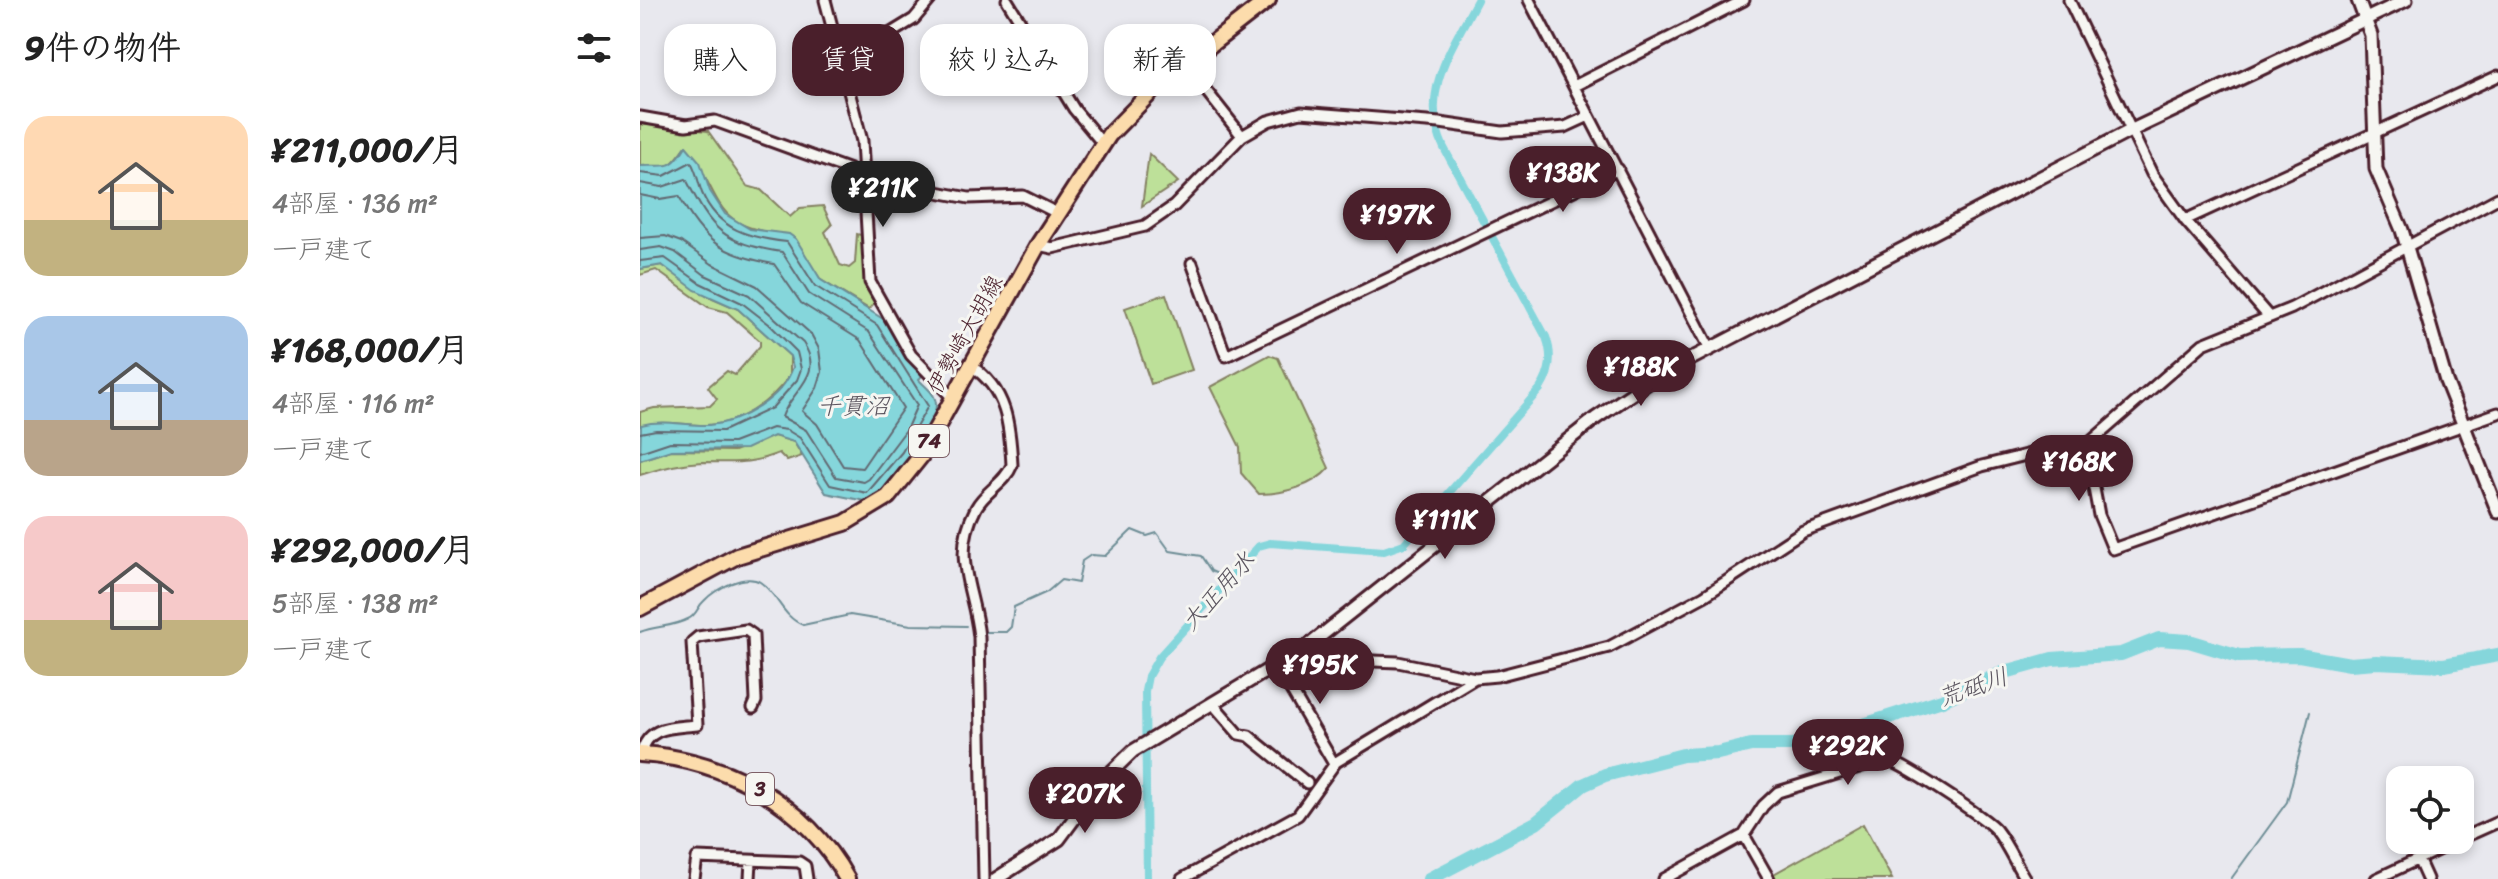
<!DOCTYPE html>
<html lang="ja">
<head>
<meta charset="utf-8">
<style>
	body { margin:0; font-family:Sriracha,"Klee One",sans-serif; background:#f2f2f2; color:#222; height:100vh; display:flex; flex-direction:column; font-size:30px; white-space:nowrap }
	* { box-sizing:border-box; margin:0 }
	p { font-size:26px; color:#767676 }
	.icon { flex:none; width:44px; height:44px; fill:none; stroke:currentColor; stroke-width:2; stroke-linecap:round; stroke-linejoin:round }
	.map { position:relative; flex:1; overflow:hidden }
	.details { display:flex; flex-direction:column; background:#fff; width:640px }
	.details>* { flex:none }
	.top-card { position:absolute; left:24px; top:24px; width:760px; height:72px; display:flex; gap:16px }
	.tools { position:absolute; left:1746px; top:766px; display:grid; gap:16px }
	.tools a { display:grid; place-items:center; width:88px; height:88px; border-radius:16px; background:#fff; box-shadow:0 4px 12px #0003; font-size:40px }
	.price { position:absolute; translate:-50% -68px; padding:0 18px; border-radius:28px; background:#4a1f2b; color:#fff; font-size:26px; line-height:52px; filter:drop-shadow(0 2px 4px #0008) }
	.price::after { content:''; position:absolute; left:50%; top:48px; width:24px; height:18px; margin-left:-12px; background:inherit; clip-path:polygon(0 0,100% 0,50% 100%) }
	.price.on { background:#222; color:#fff }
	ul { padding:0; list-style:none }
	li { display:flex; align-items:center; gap:24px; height:200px; padding:0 24px }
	li span { display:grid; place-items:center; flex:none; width:224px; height:160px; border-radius:24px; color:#555 }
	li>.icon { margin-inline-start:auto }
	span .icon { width:96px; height:96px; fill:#fffc; stroke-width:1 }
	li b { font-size:34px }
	h2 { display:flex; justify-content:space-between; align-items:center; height:96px; padding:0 24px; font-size:34px }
	.pill { padding:0 28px; border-radius:24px; background:#fff; box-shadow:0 4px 12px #0003; font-size:28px; line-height:72px }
	.pill.on { background:#4a1f2b; color:#fff }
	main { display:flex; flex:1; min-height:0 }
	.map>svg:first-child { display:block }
	.green { fill:#bde099; stroke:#848062; stroke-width:2 }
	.water { fill:#85d6db; stroke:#6d8d95; stroke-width:2 }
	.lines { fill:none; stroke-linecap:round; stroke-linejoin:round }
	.shore { stroke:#626871; stroke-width:2 }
	.stream { stroke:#6d8d95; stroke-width:2 }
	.canal { stroke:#85d6db; stroke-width:8 }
	.river { stroke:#85d6db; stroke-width:14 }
	.minor-casing { stroke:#4a1f2b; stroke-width:15 }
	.tertiary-casing { stroke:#4a1f2b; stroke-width:17 }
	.primary-casing { stroke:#4a1f2b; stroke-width:20 }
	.minor { stroke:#f6f6f2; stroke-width:9 }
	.tertiary { stroke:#f6f6f2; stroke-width:11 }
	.primary { stroke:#fcdcac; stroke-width:14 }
	.labels { text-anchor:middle; stroke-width:6; stroke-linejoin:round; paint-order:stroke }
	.shield { fill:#f6f6f2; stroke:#7e6067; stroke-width:2 }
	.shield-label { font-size:20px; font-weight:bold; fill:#4a1f2b }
	.street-label { font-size:22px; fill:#4a1f2b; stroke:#f6f6f2 }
	.water-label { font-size:24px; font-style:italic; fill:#5c5660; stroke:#f6f6f2 }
</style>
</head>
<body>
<main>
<section class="details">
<h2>9件の物件<svg class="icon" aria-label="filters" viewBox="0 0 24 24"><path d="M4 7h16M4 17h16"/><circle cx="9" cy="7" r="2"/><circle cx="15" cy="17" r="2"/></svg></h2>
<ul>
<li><span style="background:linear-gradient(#ffd9b3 65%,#c2b280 0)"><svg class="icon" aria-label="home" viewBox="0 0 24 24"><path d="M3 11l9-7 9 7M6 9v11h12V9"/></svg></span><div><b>¥211,000/月</b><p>4部屋 · 136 m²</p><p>一戸建て</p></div></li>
<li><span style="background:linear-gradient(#a9c7e8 65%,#b9a48a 0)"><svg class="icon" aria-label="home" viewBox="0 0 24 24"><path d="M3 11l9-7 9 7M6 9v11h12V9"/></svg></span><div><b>¥168,000/月</b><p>4部屋 · 116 m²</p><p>一戸建て</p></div></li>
<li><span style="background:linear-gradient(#f6c9c9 65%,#c2b280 0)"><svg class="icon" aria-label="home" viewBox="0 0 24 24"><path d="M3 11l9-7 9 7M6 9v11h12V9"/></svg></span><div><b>¥292,000/月</b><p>5部屋 · 138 m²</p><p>一戸建て</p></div></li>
</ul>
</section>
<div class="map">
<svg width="1858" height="879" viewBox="0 0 1858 879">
	<rect width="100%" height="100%" fill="#e8e8ee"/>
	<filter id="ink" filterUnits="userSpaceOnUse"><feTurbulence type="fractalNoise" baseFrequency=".0125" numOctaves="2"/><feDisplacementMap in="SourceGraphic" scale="16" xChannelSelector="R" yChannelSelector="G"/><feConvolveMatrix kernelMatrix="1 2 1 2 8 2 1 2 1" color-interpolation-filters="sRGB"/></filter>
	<g filter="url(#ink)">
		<!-- green -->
		<path class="green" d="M 0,124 L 68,131 L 107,186 L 121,190 L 150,217 L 160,208 L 183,206 L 192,225 L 185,232 L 200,265 L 209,268 L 215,263 L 217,234 L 221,235 L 226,278 L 235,302 L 229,309 L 181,280 L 149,234 C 70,230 84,197 46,146 C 26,174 29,164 0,166 Z
			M 509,154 L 538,182 L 502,206 Z
			M 22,265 L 68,296 L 98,309 L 150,356 L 150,375 C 131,402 96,427 62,425 C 40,424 21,420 0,426 L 0,412 L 14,408 L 70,406 L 77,399 L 68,387 L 87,371 L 95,375 L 120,346 L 120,341 L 87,312 L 68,307 L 16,270 L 0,275 L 0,269 Z
			M 526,294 L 552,370 L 511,384 L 485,308 Z
			M 629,355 L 638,358 L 689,468 C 674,486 643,494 619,494 L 601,473 L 600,447 L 570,387 Z
			M 134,436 L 154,442 L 162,456 L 147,461 L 139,453 C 109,465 94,462 63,462 C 41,463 21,468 0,475 L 0,460 L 31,450 L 94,451 Z
			M 1223,824 L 1252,879 L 1134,879 L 1132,875 Z"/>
		<!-- water -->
		<path class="water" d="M 46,146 L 60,162 L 70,191 L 85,214 L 110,229 L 149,234 L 156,239 L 181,280 L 243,319 L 282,375 L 279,380 C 286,387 296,394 296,405 C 296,429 249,488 230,502 L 186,493 L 154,442 L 134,436 L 106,449 L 31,450 L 0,460 L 1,425 C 24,419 46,426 69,425 C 100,423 143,398 153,367 L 150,356 L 98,309 L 55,290 L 22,265 L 0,269 L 0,166 C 26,164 30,173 46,146 Z"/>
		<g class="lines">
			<!-- shore -->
			<path class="shore" d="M 0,173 L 24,176 L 51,162 C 57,172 58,182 62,193 C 78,230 110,238 147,242 L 175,286 L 237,325 L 288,406 L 262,452 L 227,493 L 190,485 L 160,438 L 147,430 L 132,428 L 93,443 L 30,442 L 0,452
				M 0,183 L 22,187 L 46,179 C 72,231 83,243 142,252 L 169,294 L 229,332 L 277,405 L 266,430 L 229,479 L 224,482 L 196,477 L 166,430 L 142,417 C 150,391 186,376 163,343 L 109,295 L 65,275 L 35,252 L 21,247 L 0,250
				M 0,195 L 20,199 L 39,196 C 63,242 83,255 134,264 L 161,303 L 220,340 L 263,408 L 222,468 L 203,466 L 177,424 L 162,411 L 177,388 L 182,372 L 179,349 L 171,334 L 117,286 L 72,264 L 41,242 L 25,236 L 0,238
				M 0,261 L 25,258 L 60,283 L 102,303 L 129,324 L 157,352 L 161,369 L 157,380 L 132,408 L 83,431 L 16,430 L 0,433"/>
			<!-- stream -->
			<path class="stream" d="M 0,632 C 16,626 33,627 48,619 C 57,615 57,607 64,601 C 75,589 105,573 120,582 C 138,594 142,617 163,625 L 210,615 L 271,625 L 326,626
				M 344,632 L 366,632 L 371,627 L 374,607 L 407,592 L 421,580 L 438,583 L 442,561 L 451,555 L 465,556 L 492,530 L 507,536 L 517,533 L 530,551 L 561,556 L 571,571 L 589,579
				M 1591,879 L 1647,802 L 1670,712"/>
			<!-- canal -->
			<path class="canal" d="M 507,879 L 505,691 L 508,676 L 519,657 L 619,546 L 630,543 L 744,551 L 764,544 L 900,389 C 911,372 913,356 906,337 L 804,148 C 778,93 812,48 837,0"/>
			<!-- river -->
			<path class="river" d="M 789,879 L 896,823 L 943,785 L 965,775 L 1043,755 L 1078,753 L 1111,745 L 1153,745 L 1186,737 L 1302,700 L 1365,672 L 1412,659 L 1481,654 L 1519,639 L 1549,641 L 1599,656 L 1659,655 L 1710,664 L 1736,662 L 1804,665 L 1858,655"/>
			<!-- minor casing -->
			<g class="minor-casing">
				<path id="minor" d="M 185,0 L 222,141 L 230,282 L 271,355 L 313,398
					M 367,0 L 434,109 L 463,144
					M 889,0 L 1070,349
					M 1429,0 L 1512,174 L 1545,220 L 1629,317
					M 202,63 L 274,19 L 290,0
					M 545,64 L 602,136
					M 934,86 L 1104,0
					M 0,117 L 46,125 L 75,121 L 243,182 L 329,198 L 383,196 L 417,213
					M 1545,220 L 1858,76
					M 398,245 L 412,248 L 505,226 L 534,206 L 602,136 L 628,121 L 661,112 L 800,123 L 862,132 L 925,127 L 949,116
					M 552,263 L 586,356 L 978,169
					M 331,366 C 367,389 370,426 372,465 C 365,483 345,491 336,508 C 310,558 334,587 339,637 L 344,879
					M 1446,446 L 1459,515 L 1473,549 L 1858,413
					M 668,646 L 685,659 L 758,662 L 835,678 L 857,676 L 969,647 L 1064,596 L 1163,531 L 1342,466 L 1390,454 L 1418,454 L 1446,446 L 1563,344 L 1652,308 L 1858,198
					M 637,666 L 694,764
					M 573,704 L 599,734 L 609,736 L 667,783
					M 1,754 C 8,725 32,728 57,725 L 52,642 L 58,637 L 106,630 L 113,635 L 116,701 L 113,708
					M 1104,835 L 1129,879
					M 1820,839 L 1858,822
					M 1778,859 L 1787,879
					M 54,879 L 57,858 L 159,862 L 165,866 L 167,879
					M 110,879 L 111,861
					M 542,879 L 658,815 L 696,762 L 835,678
					M 1024,879 L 1104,835 L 1123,806 L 1138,792 L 1245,759 C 1257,760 1346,818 1356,830 C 1367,844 1375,863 1385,879
					M 1736,879 L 1819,840"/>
			</g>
			<!-- tertiary casing -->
			<g class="tertiary-casing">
				<path id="tertiary" d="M 1718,0 L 1731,35 L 1736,169 L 1762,230 L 1806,381 L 1858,512
					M 356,879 L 419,839 L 462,781 L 493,751 L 668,646 L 956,418 L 1018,376 L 1490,131 L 1766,0"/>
			</g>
			<!-- primary casing -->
			<g class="primary-casing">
				<path id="primary" d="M 0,608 L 97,556 L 205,523 L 248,497 L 281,456 L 398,245 L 469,135 L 516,87 L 628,0
					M 0,754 C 85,759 165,803 207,879"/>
			</g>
			<!-- minor -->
			<use href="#minor" class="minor"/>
			<!-- tertiary -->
			<use href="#tertiary" class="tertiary"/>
			<!-- primary -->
			<use href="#primary" class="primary"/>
		</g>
	</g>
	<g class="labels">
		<!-- shield labels -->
		<g class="shield">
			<rect x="269" y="425" width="40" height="32" rx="6"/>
			<rect x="106" y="773" width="28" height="32" rx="6"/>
		</g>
		<g class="shield-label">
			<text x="289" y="448">74</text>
			<text x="120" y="796">3</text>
		</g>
		<!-- street labels -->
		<g class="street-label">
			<text transform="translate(324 334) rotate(-61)" y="8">伊勢崎大胡線</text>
		</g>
		<!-- water labels -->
		<g class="water-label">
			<text x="213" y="414">千貫沼</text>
			<text transform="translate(578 591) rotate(-48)" y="8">大正用水</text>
			<text transform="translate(1333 687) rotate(-19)" y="8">荒砥川</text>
		</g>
	</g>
</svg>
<div class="tools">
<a><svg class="icon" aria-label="locate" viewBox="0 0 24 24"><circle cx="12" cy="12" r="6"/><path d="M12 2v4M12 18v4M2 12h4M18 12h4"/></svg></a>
</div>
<b class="price" style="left:923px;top:214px">¥138K</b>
<b class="price on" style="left:243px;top:229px">¥211K</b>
<b class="price" style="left:757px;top:256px">¥197K</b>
<b class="price" style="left:1001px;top:408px">¥188K</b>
<b class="price" style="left:1439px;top:503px">¥168K</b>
<b class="price" style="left:805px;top:561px">¥111K</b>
<b class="price" style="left:680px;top:706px">¥195K</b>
<b class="price" style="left:1208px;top:787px">¥292K</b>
<b class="price" style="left:445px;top:835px">¥207K</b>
<div class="top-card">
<a class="pill">購入</a>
<a class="pill on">賃貸</a>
<a class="pill">絞り込み</a>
<a class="pill">新着</a>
</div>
</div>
</main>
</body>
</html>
